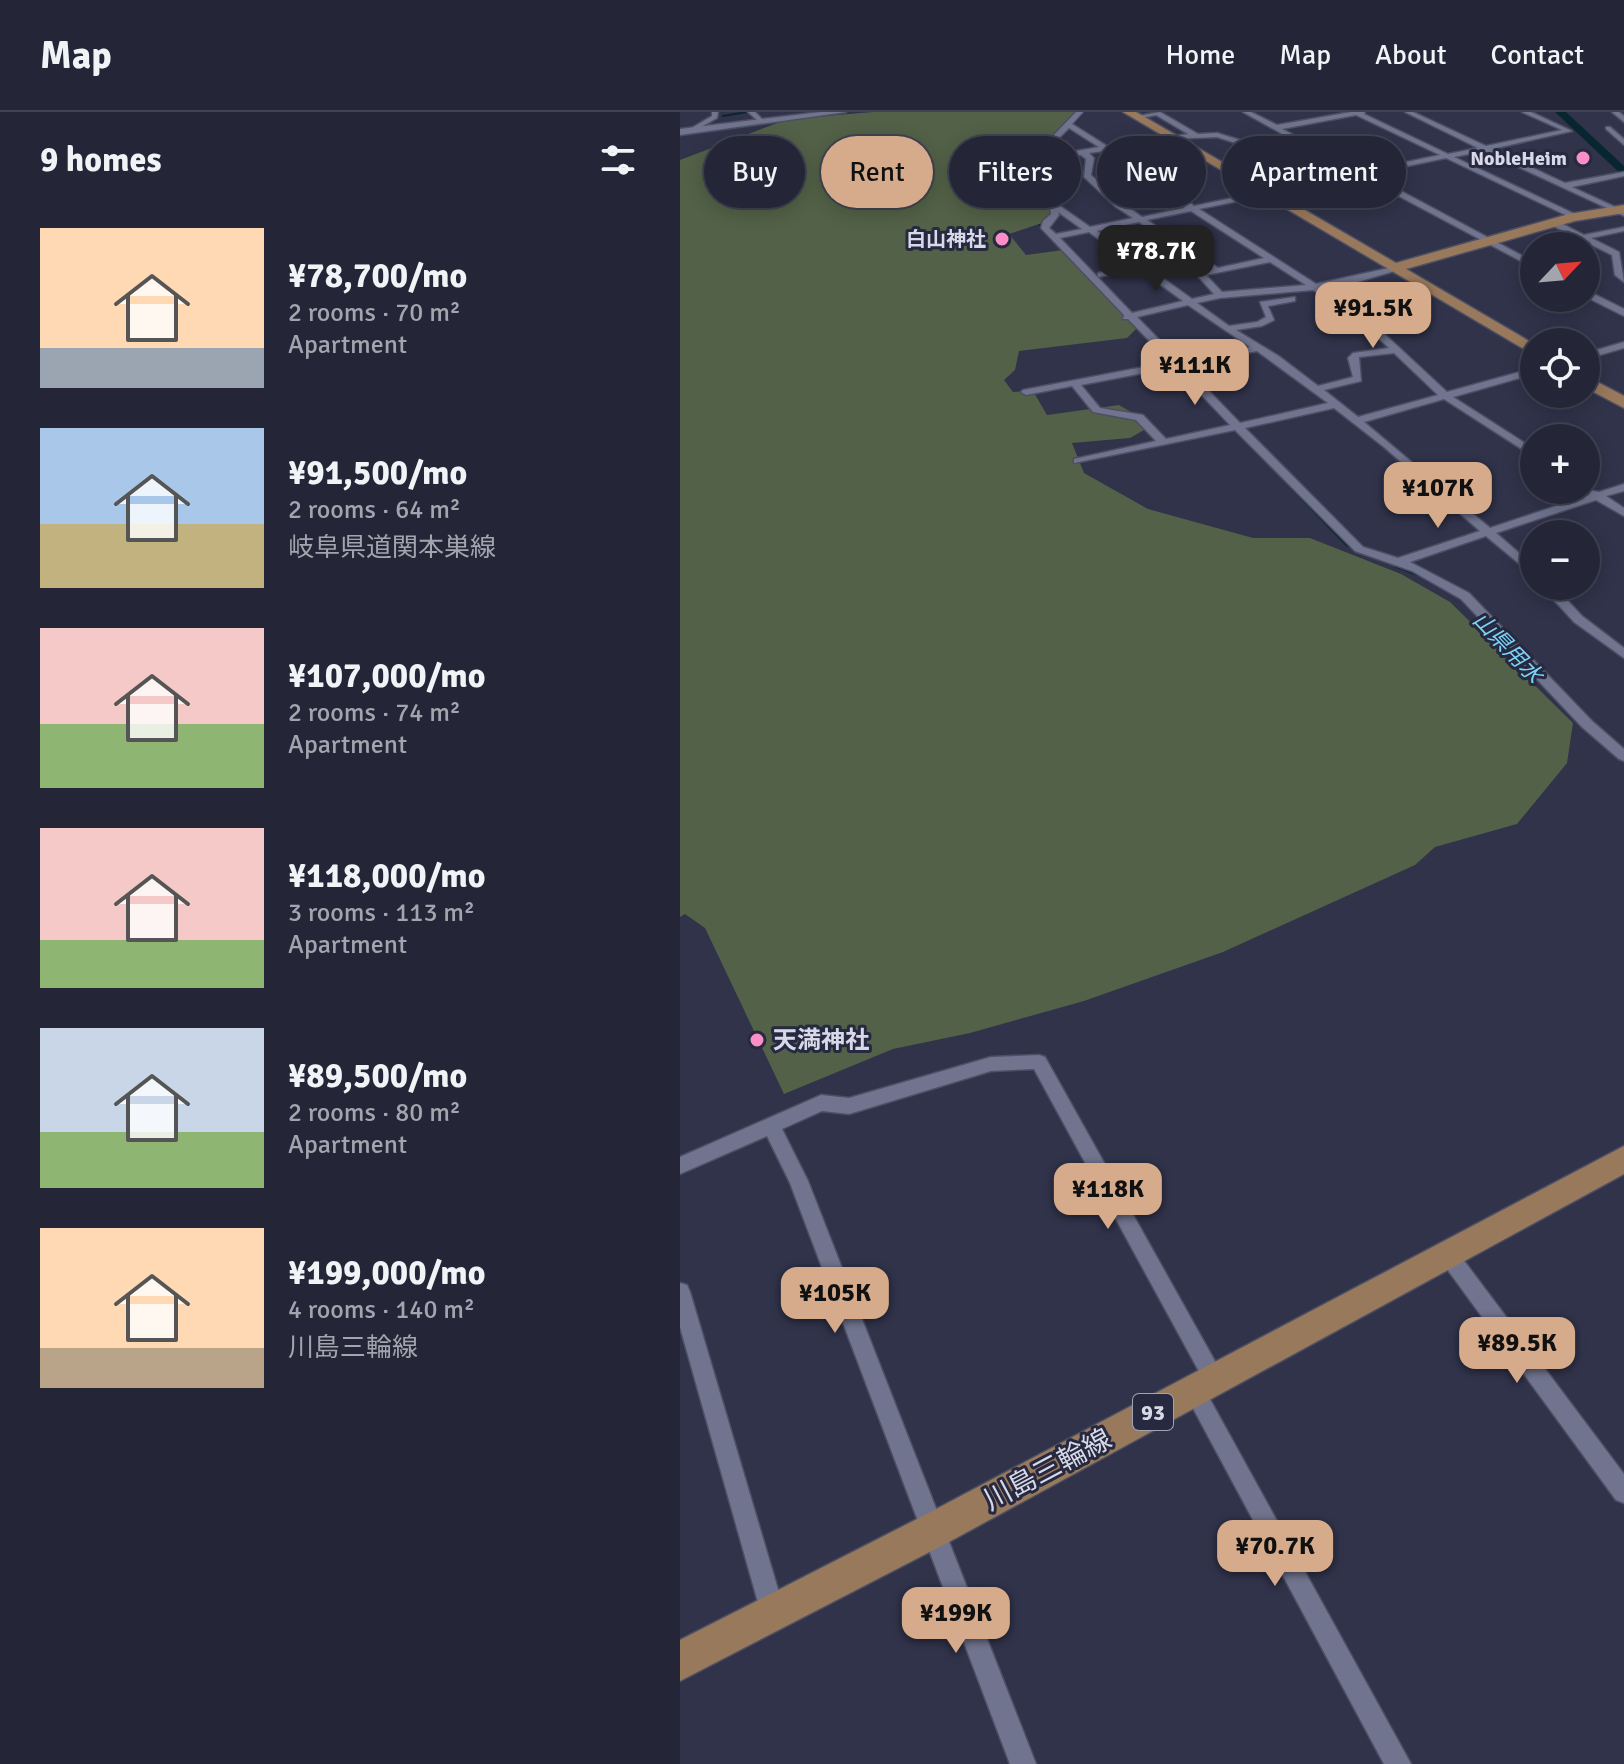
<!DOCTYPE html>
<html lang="en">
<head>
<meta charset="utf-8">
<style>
	body { margin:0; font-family:Signika,"Noto Sans JP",sans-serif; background:#2c2e40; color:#f1f3f6; height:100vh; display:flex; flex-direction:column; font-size:30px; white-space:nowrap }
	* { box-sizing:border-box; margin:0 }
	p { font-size:26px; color:#a3a5ae }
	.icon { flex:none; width:44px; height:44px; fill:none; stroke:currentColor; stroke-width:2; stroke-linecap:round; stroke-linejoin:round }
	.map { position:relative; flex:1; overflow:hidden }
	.panel { display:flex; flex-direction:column; background:#242638; width:680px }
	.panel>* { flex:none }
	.hud { position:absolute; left:24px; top:24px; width:760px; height:72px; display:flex; gap:16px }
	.needle { width:52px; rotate:64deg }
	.fabs { position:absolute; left:840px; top:120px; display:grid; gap:16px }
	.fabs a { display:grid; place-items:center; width:80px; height:80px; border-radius:50%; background:#242638; box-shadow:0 4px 20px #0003,0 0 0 2px #414353; font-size:40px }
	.price { position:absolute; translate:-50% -68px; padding:0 18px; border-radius:16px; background:#d6ab8b; color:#111; font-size:26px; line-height:52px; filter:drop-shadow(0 2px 4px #0008) }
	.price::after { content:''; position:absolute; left:50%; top:48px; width:24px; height:18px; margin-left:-12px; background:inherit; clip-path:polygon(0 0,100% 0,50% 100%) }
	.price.active { background:#222; color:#fff }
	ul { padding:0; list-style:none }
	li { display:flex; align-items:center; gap:24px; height:200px; padding:0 40px }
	li span { display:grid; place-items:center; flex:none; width:224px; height:160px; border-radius:0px; color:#555 }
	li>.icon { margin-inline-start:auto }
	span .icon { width:96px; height:96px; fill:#fffc; stroke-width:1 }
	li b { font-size:34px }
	h2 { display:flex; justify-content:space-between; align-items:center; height:96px; padding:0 40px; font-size:34px }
	.chip { padding:0 28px; border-radius:36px; background:#242638; box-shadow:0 4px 20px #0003,0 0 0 2px #414353; font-size:28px; line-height:72px }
	.chip.active { background:#d6ab8b; color:#111 }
	header { display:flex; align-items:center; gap:48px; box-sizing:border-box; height:112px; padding:0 40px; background:#242638; border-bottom:2px solid #414353 }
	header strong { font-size:38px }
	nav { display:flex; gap:44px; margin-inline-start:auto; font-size:28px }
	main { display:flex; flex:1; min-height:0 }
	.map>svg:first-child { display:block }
	.green { fill:#526147 }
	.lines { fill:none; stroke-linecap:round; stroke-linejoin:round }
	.stream-far1 { stroke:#082630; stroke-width:2 }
	.stream { stroke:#082630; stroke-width:3 }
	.river { fill:#082630; fill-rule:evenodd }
	.minor-casing { stroke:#4d4f63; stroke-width:3 }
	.tertiary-casing { stroke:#4d4f63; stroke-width:3 }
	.primary-casing { stroke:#4d4f63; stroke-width:3 }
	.minor { fill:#70748e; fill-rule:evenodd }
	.tertiary { fill:#70748e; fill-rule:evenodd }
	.primary { fill:#99795c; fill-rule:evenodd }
	.poi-dot { fill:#fa8fc8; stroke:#26293f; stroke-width:3 }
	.labels { text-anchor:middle; stroke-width:6; stroke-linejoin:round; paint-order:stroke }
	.far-poi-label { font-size:20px; font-weight:bold; fill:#d7d9e8; stroke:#26293f; text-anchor:end }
	.far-water-label { font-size:22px; font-style:italic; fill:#7bd3f5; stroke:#26293f }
	.shield { fill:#26293f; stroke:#a2a4b5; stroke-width:2 }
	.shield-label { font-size:22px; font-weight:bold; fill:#d7d9e8 }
	.poi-label { font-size:24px; font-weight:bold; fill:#d7d9e8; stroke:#26293f; text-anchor:start }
	.near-street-label { font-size:28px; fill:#d7d9e8; stroke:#26293f }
</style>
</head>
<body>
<header>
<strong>Map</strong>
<nav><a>Home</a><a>Map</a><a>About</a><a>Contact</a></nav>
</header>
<main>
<section class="panel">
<h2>9 homes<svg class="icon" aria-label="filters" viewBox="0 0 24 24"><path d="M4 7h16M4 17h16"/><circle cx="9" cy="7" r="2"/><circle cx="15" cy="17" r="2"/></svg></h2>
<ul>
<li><span style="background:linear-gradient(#ffd9b3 75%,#9aa5b1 0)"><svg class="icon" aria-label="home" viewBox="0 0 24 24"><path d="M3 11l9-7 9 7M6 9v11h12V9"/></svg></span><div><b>¥78,700/mo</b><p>2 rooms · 70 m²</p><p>Apartment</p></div></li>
<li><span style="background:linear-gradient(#a9c7e8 60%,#c2b280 0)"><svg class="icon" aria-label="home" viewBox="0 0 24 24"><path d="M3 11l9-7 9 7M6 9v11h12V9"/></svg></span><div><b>¥91,500/mo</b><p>2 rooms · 64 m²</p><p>岐阜県道関本巣線</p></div></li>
<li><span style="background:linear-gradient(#f6c9c9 60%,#8fb573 0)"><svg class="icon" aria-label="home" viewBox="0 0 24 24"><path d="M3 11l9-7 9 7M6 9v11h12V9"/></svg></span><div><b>¥107,000/mo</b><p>2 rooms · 74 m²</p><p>Apartment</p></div></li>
<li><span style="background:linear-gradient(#f6c9c9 70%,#8fb573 0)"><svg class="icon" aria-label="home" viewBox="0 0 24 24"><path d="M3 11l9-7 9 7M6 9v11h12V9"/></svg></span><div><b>¥118,000/mo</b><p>3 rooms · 113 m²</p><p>Apartment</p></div></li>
<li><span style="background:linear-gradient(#c9d6e8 65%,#8fb573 0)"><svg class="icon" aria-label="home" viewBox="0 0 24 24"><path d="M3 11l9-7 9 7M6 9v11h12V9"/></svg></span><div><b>¥89,500/mo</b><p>2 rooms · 80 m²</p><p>Apartment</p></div></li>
<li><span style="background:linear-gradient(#ffd9b3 75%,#b9a48a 0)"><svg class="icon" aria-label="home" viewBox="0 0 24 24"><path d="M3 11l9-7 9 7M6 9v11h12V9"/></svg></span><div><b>¥199,000/mo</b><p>4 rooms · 140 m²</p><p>川島三輪線</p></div></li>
</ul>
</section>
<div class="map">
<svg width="944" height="1652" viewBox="0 0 944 1652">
	<rect width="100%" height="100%" fill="#30334a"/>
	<!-- green -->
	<path class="green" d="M 193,0 L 397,0 L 379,21 L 371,37 L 352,39 L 349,45 L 366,46 L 369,73 L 364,93 L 379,97 L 374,107 L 329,122 L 346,143 L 383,138 L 456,217 L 447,226 L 339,239 L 335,258 L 324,268 L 333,280 L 353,279 L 367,303 L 439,293 L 463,307 L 464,318 L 450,326 L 392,331 L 404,361 L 468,397 L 573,426 L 630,426 L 721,462 L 770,490 L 893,611 L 887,651 L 837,712 L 755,735 L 735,753 L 543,840 L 404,889 L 290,921 L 213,937 L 104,982 L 25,816 L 5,802 L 0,805 L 0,48 L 108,7 Z"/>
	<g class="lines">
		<!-- stream-far1 -->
		<path class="stream-far1" d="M 43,4 L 67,0
			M 392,13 L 404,0
			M 373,47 L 381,64 L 378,93
			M 360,113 L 375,129"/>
		<!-- stream -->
		<path class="stream" d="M 600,363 L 667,433 L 708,451
			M 716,454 L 737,462"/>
		<!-- river -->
		<path class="river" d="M 875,0 L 886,0 L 944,54 L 944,65 Z"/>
		<!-- minor casing -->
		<g class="minor-casing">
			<path id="minor" d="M 32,0 L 38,0 L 37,6 L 14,19 L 10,19 L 10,17 L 32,4 Z
				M 68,0 L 75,0 L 83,8 L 78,9 Z
				M 396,0 L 403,0 L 392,12 L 427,34 L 508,22 L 476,3 L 456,7 L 453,5 L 480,0 L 518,22 L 537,21 L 580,34 L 613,28 L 563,0 L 571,0 L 597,13 L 671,0 L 685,0 L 684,2 L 768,42 L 798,36 L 725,0 L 733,0 L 806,34 L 882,18 L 842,0 L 851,0 L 892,19 L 812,37 L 885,71 L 944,60 L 944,64 L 892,75 L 944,99 L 944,104 L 804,39 L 774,45 L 897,103 L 894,107 L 766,46 L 689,62 L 854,150 L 854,156 L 681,64 L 519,97 L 636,172 L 718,154 L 718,158 L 674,171 L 642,176 L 683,202 L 767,280 L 854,256 L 854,262 L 773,285 L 854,337 L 854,345 L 764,287 L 684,310 L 810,416 L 909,383 L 908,378 L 919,380 L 944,372 L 944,379 L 926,384 L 944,396 L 944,404 L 916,388 L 816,421 L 854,454 L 854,464 L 806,424 L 730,450 L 789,481 L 912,609 L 944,637 L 944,649 L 939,647 L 902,615 L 781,487 L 732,459 L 675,439 L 555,318 L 394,351 L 394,347 L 476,329 L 456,308 L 413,300 L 392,274 L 346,283 L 341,280 L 343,278 L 490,250 L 448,207 L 443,207 L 444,203 L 361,116 L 363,109 L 371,102 L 369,89 L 373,62 L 364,51 L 369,28 ZM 676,3 L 760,43 L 683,59 L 602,17 ZM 389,16 L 419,35 L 373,43 L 376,29 ZM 537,25 L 577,38 L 634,69 L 514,94 L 479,66 L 433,37 L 491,27 ZM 619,31 L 675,61 L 642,68 L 587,37 ZM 425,39 L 473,70 L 505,96 L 462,105 L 442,91 L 411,63 L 414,46 L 409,41 ZM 401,43 L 406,47 L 404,65 L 436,95 L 453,106 L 410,115 L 377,92 L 381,62 L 372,51 L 372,48 ZM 511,99 L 584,146 L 538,156 L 467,108 ZM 378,100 L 402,117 L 376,122 L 369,116 L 379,103 ZM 459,110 L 529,158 L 516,162 L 534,182 L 512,187 L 417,119 ZM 409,120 L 454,153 L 418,161 L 418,165 L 459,157 L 503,189 L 452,201 L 380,126 ZM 590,150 L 626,173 L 542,180 L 526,163 ZM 633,178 L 677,206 L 709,236 L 673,241 L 668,246 L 673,265 L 638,274 L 600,245 L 556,218 L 582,214 L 594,208 L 588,194 L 615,189 L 615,185 L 580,190 L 586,205 L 577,210 L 549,214 L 517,191 L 540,186 ZM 508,193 L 570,235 L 499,248 L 457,205 ZM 577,239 L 648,291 L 560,311 L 504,253 ZM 714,241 L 758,283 L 678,305 L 644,278 L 681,269 L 679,245 ZM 495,255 L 550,313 L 486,327 L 463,303 L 420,296 L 401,273 ZM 654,296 L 704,335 L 800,419 L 718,446 L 683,435 L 565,316 Z
				M 932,0 L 939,0 L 944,4 L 944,10 Z
				M 926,15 L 930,15 L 944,27 L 944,33 L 926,17 Z
				M 871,109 L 877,109 L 904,123 L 944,115 L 944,119 L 911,126 L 939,140 L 944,170 L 935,163 L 932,143 L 871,113 Z
				M 906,178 L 944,197 L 944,204 L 906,185 Z
				M 944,230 L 944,236 L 906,247 L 906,241 Z
				M 861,474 L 874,474 L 902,504 L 944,536 L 944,546 L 894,510 Z
				M 359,943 L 365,945 L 541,1260 L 544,1267 L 541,1274 L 534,1277 L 527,1274 L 354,957 L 311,959 L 169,1002 L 142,999 L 102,1017 L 128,1069 L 356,1652 L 330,1652 L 110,1071 L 87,1024 L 0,1062 L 0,1045 L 141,983 L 169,986 L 311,945 Z
				M 766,1131 L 773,1134 L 944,1362 L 944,1391 L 936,1388 L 759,1146 L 756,1140 L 759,1134 Z
				M 0,1171 L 7,1173 L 10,1180 L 105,1501 L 101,1509 L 93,1513 L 85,1509 L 81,1501 L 0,1215 Z
				M 514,1268 L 521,1271 L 731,1652 L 704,1652 L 507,1285 L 503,1278 L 507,1271 Z"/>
		</g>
		<!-- tertiary casing -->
		<g class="tertiary-casing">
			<path id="tertiary" d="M 141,0 L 166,0 L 0,23 L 0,17 Z"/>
		</g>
		<!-- primary casing -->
		<g class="primary-casing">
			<path id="primary" d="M 443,0 L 456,0 L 716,151 L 889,102 L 944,93 L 944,101 L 895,109 L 726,157 L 854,232 L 854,243 Z
				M 906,264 L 944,284 L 944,296 L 906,276 Z
				M 944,1034 L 944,1062 L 267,1431 L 0,1569 L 0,1528 L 241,1405 Z"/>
		</g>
		<!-- minor -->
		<use href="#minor" class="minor"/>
		<!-- tertiary -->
		<use href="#tertiary" class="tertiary"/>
		<!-- primary -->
		<use href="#primary" class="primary"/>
	</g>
	<!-- markers -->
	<g class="poi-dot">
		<circle cx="903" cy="46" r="8"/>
		<circle cx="322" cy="127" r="8"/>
		<circle cx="77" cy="928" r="8"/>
	</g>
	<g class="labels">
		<!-- far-poi labels -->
		<g class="far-poi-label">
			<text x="887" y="53">NobleHeim</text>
			<text x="306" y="134">白山神社</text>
		</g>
		<!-- far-water labels -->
		<g class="far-water-label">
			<text transform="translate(828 535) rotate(46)" y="8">山県用水</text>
		</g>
		<!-- shield labels -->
		<rect class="shield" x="453" y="1282" width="40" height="36" rx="6"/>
		<g class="shield-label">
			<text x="473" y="1308">93</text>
		</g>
		<!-- poi labels -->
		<g class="poi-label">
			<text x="93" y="936">天満神社</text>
		</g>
		<!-- near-street labels -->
		<g class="near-street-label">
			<text transform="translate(367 1357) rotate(-28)" y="10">川島三輪線</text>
		</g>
	</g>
</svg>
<div class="fabs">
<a><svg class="needle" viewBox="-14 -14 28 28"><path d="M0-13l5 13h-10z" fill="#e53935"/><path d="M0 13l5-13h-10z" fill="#a3a5ae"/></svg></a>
<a><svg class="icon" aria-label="locate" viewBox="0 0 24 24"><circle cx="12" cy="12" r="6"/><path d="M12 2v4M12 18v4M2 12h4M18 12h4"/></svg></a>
<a>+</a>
<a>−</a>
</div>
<b class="price active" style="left:476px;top:181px">¥78.7K</b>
<b class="price" style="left:693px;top:238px">¥91.5K</b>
<b class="price" style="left:515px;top:295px">¥111K</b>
<b class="price" style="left:758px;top:418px">¥107K</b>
<b class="price" style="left:428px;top:1119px">¥118K</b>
<b class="price" style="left:155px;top:1223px">¥105K</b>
<b class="price" style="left:837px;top:1273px">¥89.5K</b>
<b class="price" style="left:595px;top:1476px">¥70.7K</b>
<b class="price" style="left:276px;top:1543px">¥199K</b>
<div class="hud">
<a class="chip">Buy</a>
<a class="chip active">Rent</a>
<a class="chip">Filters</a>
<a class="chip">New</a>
<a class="chip">Apartment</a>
</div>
</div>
</main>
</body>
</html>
